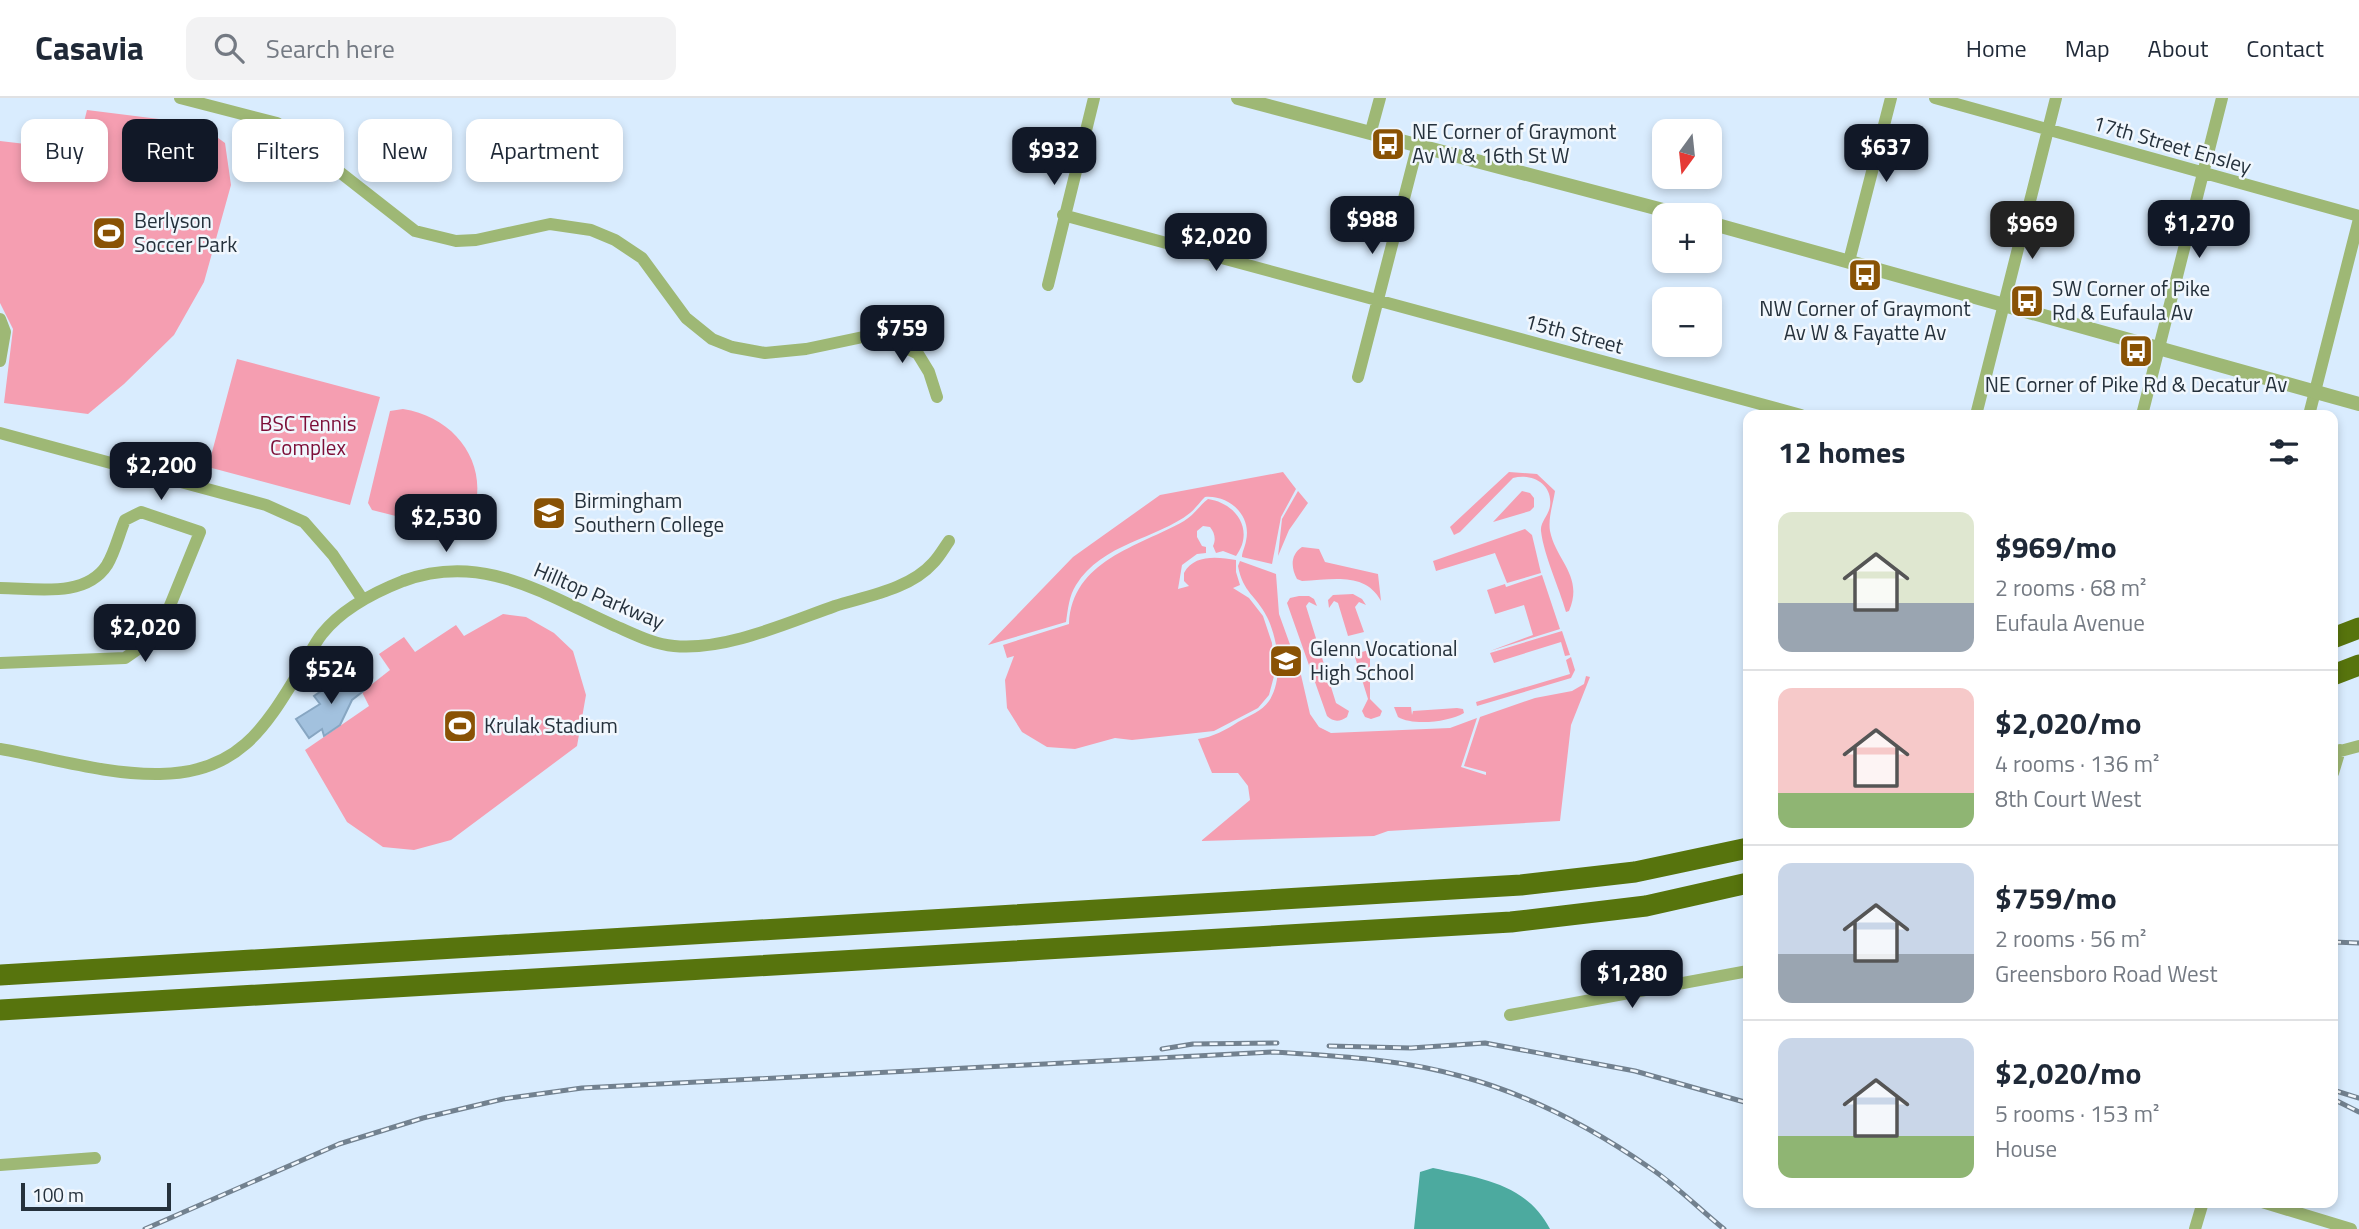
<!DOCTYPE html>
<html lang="en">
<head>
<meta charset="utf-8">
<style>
	body { margin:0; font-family:"Titillium Web",sans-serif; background:#f2f2f3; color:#1f2937; height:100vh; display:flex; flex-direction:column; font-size:26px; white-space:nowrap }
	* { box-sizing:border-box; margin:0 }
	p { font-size:23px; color:#747a83 }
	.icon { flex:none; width:38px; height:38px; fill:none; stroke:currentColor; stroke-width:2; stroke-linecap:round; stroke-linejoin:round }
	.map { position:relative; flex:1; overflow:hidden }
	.side { position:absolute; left:1743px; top:312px; width:595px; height:798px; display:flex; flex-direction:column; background:#fff; border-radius:14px; box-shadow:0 4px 10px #0003 }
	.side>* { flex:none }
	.guide { position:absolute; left:21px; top:21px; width:665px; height:63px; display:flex; gap:14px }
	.needle { width:46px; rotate:195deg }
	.buttons { position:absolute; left:1652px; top:21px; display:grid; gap:14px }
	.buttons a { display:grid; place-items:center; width:70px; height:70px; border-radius:14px; background:#fff; box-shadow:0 4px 10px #0003; font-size:35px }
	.scale { position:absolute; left:21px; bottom:18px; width:150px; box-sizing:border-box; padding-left:7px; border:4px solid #25313c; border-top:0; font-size:19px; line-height:24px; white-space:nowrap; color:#25313c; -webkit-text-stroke:5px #f1f7fd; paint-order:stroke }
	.price { position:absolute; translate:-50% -60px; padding:0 16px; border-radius:14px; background:#111827; color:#fff; font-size:23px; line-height:46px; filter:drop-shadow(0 2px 4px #0008) }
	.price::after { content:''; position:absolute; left:50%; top:42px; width:21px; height:16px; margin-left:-10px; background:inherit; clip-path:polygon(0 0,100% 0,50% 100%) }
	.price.on { background:#222; color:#fff }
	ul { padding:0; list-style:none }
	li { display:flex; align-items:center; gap:21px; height:175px; padding:0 35px }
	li+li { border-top:2px solid #e0e1e3 }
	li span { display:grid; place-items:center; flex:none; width:196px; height:140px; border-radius:14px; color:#555 }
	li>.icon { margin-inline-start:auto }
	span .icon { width:84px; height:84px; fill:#fffc; stroke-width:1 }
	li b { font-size:30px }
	h2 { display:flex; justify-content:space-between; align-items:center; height:84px; padding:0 35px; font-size:30px }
	.pill { padding:0 24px; border-radius:14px; background:#fff; box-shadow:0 4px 10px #0003; font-size:24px; line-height:63px }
	.pill.on { background:#111827; color:#fff }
	header { display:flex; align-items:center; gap:42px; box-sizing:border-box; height:98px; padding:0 35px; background:#fff; border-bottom:2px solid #e0e1e3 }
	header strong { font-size:33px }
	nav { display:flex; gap:38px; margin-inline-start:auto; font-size:24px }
	.search { width:490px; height:63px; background:#f2f2f3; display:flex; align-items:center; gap:18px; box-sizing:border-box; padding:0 24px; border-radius:14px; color:#747a83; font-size:26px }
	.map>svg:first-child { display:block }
	.green { fill:#f59eb1 }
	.water { fill:#4caa9f }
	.building { fill:#a2c1de; stroke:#87a6c2; stroke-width:2 }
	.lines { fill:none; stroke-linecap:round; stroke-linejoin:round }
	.minor { stroke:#9eb875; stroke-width:12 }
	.tertiary { stroke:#9eb875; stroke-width:14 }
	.motorway { stroke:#57740d; stroke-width:21 }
	.rail-casing { stroke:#72818f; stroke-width:5 }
	.rail { stroke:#f1f7fd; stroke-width:2.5; stroke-dasharray:8; stroke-linecap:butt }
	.labels { text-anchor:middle; stroke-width:5; stroke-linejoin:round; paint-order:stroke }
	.poi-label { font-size:21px; fill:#25313c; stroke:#f1f7fd; text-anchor:start }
	.street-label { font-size:21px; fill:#25313c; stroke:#f1f7fd }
	.park-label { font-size:21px; fill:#7c0e38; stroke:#f1f7fd }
</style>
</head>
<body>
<header>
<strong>Casavia</strong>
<div class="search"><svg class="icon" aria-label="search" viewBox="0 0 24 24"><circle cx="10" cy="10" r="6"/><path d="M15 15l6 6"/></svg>Search here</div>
<nav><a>Home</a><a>Map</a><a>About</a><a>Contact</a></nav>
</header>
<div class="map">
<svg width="2359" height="1131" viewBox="0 0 2359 1131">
	<rect width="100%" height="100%" fill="#d9ecfe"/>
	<!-- green -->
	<path class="green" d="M 87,12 L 199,26 L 225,45 L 231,87 L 204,184 L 174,237 L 124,286 L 88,316 L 4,305 L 13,231 L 0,205 L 0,43 L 77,52 Z
		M 237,261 L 380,299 L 350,407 L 208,369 Z
		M 403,311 C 463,320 499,381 463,435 L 372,412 L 368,405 L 390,313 Z
		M 1283,374 L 1296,391 L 1281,419 L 1272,466 L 1242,459 C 1242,454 1245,449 1246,443 C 1252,417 1229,397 1205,399 C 1200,404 1195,411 1190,415 C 1157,441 1102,445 1076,487 C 1069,498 1068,511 1066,524 L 988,547 L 1073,459 L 1160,397 Z
		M 1509,374 L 1537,376 L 1555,393 C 1553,406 1548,420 1550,433 C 1556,463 1584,478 1569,513 L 1566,514 C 1559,489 1544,458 1541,433 C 1540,424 1549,417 1550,408 C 1553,386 1532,375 1513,380 L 1460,434 L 1454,437 L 1450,429 Z
		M 1298,393 L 1308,405 L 1289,432 L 1278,458 L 1282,421 Z
		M 1522,393 L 1530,395 L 1534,400 L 1534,409 L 1530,413 L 1493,424 Z
		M 1208,401 C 1236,405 1255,432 1236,458 L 1223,453 L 1216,455 L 1213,448 C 1216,442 1215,435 1210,429 L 1203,428 L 1197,433 L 1197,439 L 1202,448 L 1206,449 L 1206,455 L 1197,456 L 1182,467 L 1178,491 L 1189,488 L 1184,483 L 1184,475 C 1194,456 1218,459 1236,462 L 1236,474 L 1240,487 L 1233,490 L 1249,500 L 1263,518 L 1272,545 L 1274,578 L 1269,597 L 1258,610 L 1214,633 L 1132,642 L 1115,640 L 1075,651 L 1047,649 L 1022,634 L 1007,610 L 1005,582 L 1014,558 L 1007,560 L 1003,547 L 1069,526 C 1072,462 1138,449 1184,423 C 1194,417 1199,408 1208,401 Z
		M 1525,431 L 1532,437 L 1541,475 L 1507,485 L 1495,455 L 1436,473 L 1433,463 Z
		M 1302,449 L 1319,451 L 1325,464 L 1378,476 L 1381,503 C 1365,473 1331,482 1302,483 L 1297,481 C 1291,470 1290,457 1302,449 Z
		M 1240,463 L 1276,476 L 1279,516 L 1301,577 L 1310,616 L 1319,629 L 1331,635 L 1450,630 L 1477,620 L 1461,669 L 1486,677 L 1486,674 L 1464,668 L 1480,619 L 1535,600 L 1572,593 L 1584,586 L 1586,578 L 1590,579 L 1571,627 L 1560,723 L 1388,733 L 1374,738 L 1201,743 L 1250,702 L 1248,688 L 1238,675 L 1212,675 L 1198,641 C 1213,639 1226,632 1238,624 C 1249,618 1262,613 1269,603 C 1284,581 1278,541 1267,519 C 1256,497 1243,495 1238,468 Z
		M 1542,477 L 1560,531 L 1490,553 L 1533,537 L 1524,507 L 1495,516 L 1487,492 L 1505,486 L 1506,489 Z
		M 1353,496 L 1362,501 L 1366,507 L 1359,504 L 1355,509 L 1364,534 L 1348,538 L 1338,505 L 1334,503 L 1329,510 L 1328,502 L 1333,497 Z
		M 1299,498 L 1309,498 L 1314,501 L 1317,508 L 1309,504 L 1306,508 L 1336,605 L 1349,613 L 1347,619 C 1340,624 1333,624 1327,618 L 1287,505 L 1290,500 Z
		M 503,516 L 526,519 L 554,535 L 573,553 L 586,597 L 577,648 L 451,742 L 414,752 L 383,749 L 347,724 L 305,652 L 369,608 L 362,594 L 390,572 L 379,556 L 404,539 L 415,554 L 456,527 L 464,538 Z
		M 1562,533 L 1570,557 L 1565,558 L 1561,544 L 1494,565 L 1490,555 Z
		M 1373,551 L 1370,554 L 1370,601 L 1382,613 L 1380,618 L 1371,621 L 1365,619 L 1362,613 L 1368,601 L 1354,556 Z
		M 1571,559 L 1575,572 L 1571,580 L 1477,608 L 1476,604 L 1570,576 L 1566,562 Z
		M 1394,609 L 1411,609 L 1412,617 L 1413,613 L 1457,610 L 1463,611 L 1464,615 C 1449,624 1413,628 1398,619 Z"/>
	<!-- water -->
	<path class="water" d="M 1433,1070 C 1479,1080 1526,1085 1550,1131 L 1414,1131 L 1420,1074 Z"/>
	<!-- building -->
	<path class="building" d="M 346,576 L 349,581 L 355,576 L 366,591 L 352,602 L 340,627 L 324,638 L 322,631 L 309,640 L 296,621 L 320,606 L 314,598 Z"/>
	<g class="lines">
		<!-- minor -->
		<path class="minor" d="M 180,0 L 277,25 L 415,133 L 456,143 L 476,142 L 550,126 L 591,132 L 615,142 L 642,160 L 686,220 L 712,241 L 732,249 L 765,255 L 806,251 L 863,239 L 888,241 L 918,256 L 929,274 L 937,299
			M 1935,0 L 2359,118
			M 1371,33 L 1380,0
			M 1063,117 L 1801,317
			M 1849,163 L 1891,0
			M 1048,187 L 1094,0
			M 0,221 L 5,234 L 0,263
			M 1358,279 L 1418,46
			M 1976,317 L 2056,0
			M 2142,317 L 2222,0
			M 2309,317 L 2359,121
			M 0,335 L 266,407 L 304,424 L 333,457 L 363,502
			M 0,490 C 34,490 85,501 107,467 C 115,454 119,436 125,422 L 141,414 L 200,434 L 158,537 L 125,560 L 0,565
			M 0,651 C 52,660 107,677 160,676 C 240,675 266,628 302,569 C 309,558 314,546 322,536 C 341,512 375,494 403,483 C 482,454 542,495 613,527 C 632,535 652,546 674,548 C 725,553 787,525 835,508 C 867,498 910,491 933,465 C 939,459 944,450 949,443
			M 2333,655 L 2359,648
			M 2333,675 L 2340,652
			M 1510,917 L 1748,873
			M 0,1067 L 95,1060
			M 2262,1104 L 2351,1131
			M 2195,1131 L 2203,1104"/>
		<!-- tertiary -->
		<path class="tertiary" d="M 1238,0 L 1682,117
			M 1710,125 L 2359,306"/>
		<!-- motorway -->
		<path class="motorway" d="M 2333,540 L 2359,530
			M 2333,577 L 2359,567
			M 0,877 L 1521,787 L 1635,774 L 1748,750
			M 0,912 L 1511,824 L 1646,808 L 1748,785"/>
		<!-- rail casing -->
		<g class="rail-casing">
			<path id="rail" d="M 2333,844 L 2359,845
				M 1329,948 L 1411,950 L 1485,945 L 1635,973 L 1748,1005
				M 1162,951 L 1193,946 L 1277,945
				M 2333,992 L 2359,1000
				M 2333,1001 L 2359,1014
				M 145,1131 L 339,1046 L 423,1020 L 503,1001 L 582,990 L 1274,954 C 1338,958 1402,961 1464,979 C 1529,997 1594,1031 1650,1070 C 1676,1087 1699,1111 1724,1131"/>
		</g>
		<!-- rail -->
		<use href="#rail" class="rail"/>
	</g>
	<!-- icons -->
	<defs>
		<g id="bus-square" transform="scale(1.75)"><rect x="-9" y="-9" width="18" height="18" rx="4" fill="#895204" stroke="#f1f7fd"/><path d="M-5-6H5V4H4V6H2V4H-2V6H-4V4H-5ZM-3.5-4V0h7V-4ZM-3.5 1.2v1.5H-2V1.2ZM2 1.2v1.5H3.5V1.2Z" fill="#fff"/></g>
		<g id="stadium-square" transform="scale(1.75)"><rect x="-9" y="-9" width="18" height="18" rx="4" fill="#895204" stroke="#f1f7fd"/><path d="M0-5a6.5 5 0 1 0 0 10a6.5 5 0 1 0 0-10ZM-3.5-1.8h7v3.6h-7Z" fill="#fff"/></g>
		<g id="university-square" transform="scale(1.75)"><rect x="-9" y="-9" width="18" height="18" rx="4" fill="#895204" stroke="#f1f7fd"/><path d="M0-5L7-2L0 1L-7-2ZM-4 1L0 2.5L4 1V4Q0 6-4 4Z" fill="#fff"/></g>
		<g id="school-square" transform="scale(1.75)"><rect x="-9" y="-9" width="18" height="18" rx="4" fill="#895204" stroke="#f1f7fd"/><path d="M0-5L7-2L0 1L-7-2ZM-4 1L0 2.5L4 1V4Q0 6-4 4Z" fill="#fff"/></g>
	</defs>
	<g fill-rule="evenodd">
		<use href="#bus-square" x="1388" y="46"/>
		<use href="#stadium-square" x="109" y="135"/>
		<use href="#bus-square" x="1865" y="177"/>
		<use href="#bus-square" x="2027" y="203"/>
		<use href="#bus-square" x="2136" y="253"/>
		<use href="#university-square" x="549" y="415"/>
		<use href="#school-square" x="1286" y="563"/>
		<use href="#stadium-square" x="460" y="628"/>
	</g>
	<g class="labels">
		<!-- poi labels -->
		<g class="poi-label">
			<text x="1412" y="41">NE Corner of Graymont<tspan x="1412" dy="24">Av W &amp; 16th St W</tspan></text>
			<text x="134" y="130">Berlyson<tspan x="134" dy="24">Soccer Park</tspan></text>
			<text x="2052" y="198">SW Corner of Pike<tspan x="2052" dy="24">Rd &amp; Eufaula Av</tspan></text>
			<text x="1865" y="218" text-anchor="middle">NW Corner of Graymont<tspan x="1865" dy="24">Av W &amp; Fayatte Av</tspan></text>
			<text x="2136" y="294" text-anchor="middle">NE Corner of Pike Rd &amp; Decatur Av</text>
			<text x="574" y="410">Birmingham<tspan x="574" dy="24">Southern College</tspan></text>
			<text x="1310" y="558">Glenn Vocational<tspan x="1310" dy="24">High School</tspan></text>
			<text x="484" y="635">Krulak Stadium</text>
		</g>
		<!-- street labels -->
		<g class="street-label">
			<text transform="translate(2172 47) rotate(16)" y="7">17th Street Ensley</text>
			<text transform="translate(1574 236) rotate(15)" y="7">15th Street</text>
			<text transform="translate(599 498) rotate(23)" y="7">Hilltop Parkway</text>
		</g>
		<!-- park labels -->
		<g class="park-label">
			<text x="308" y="333">BSC Tennis<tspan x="308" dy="24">Complex</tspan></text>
		</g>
	</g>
</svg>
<div class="buttons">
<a><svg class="needle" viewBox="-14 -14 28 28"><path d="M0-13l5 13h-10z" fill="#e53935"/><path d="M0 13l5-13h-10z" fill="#747a83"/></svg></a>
<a>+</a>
<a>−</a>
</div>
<div class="scale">100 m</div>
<b class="price" style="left:1886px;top:86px">$637</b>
<b class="price" style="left:1054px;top:89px">$932</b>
<b class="price" style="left:1372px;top:158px">$988</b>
<b class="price" style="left:2199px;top:162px">$1,270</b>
<b class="price on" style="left:2032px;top:163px">$969</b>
<b class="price" style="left:1216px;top:175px">$2,020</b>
<b class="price" style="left:902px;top:267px">$759</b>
<b class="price" style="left:161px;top:404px">$2,200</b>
<b class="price" style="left:446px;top:456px">$2,530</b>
<b class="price" style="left:145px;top:566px">$2,020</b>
<b class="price" style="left:331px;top:608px">$524</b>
<b class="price" style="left:1632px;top:912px">$1,280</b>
<div class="guide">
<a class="pill">Buy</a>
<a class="pill on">Rent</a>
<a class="pill">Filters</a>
<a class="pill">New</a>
<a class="pill">Apartment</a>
</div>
<section class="side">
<h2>12 homes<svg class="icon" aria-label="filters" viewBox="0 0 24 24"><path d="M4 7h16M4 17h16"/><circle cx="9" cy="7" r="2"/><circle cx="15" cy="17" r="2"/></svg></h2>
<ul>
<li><span style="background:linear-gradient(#dfe7d0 65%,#9aa5b1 0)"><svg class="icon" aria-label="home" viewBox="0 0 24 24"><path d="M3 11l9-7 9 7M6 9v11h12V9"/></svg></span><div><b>$969/mo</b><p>2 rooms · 68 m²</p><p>Eufaula Avenue</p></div></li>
<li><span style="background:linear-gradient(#f6c9c9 75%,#8fb573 0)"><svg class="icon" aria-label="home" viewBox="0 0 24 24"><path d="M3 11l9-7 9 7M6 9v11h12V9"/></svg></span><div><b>$2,020/mo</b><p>4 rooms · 136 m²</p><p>8th Court West</p></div></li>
<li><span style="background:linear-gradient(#c9d6e8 65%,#9aa5b1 0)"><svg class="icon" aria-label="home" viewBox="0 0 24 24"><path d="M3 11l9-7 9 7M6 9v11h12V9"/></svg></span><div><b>$759/mo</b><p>2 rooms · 56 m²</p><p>Greensboro Road West</p></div></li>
<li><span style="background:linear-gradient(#c9d6e8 70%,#8fb573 0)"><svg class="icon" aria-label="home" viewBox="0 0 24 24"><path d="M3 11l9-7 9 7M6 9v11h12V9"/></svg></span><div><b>$2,020/mo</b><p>5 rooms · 153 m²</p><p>House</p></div></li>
</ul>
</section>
</div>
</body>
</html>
